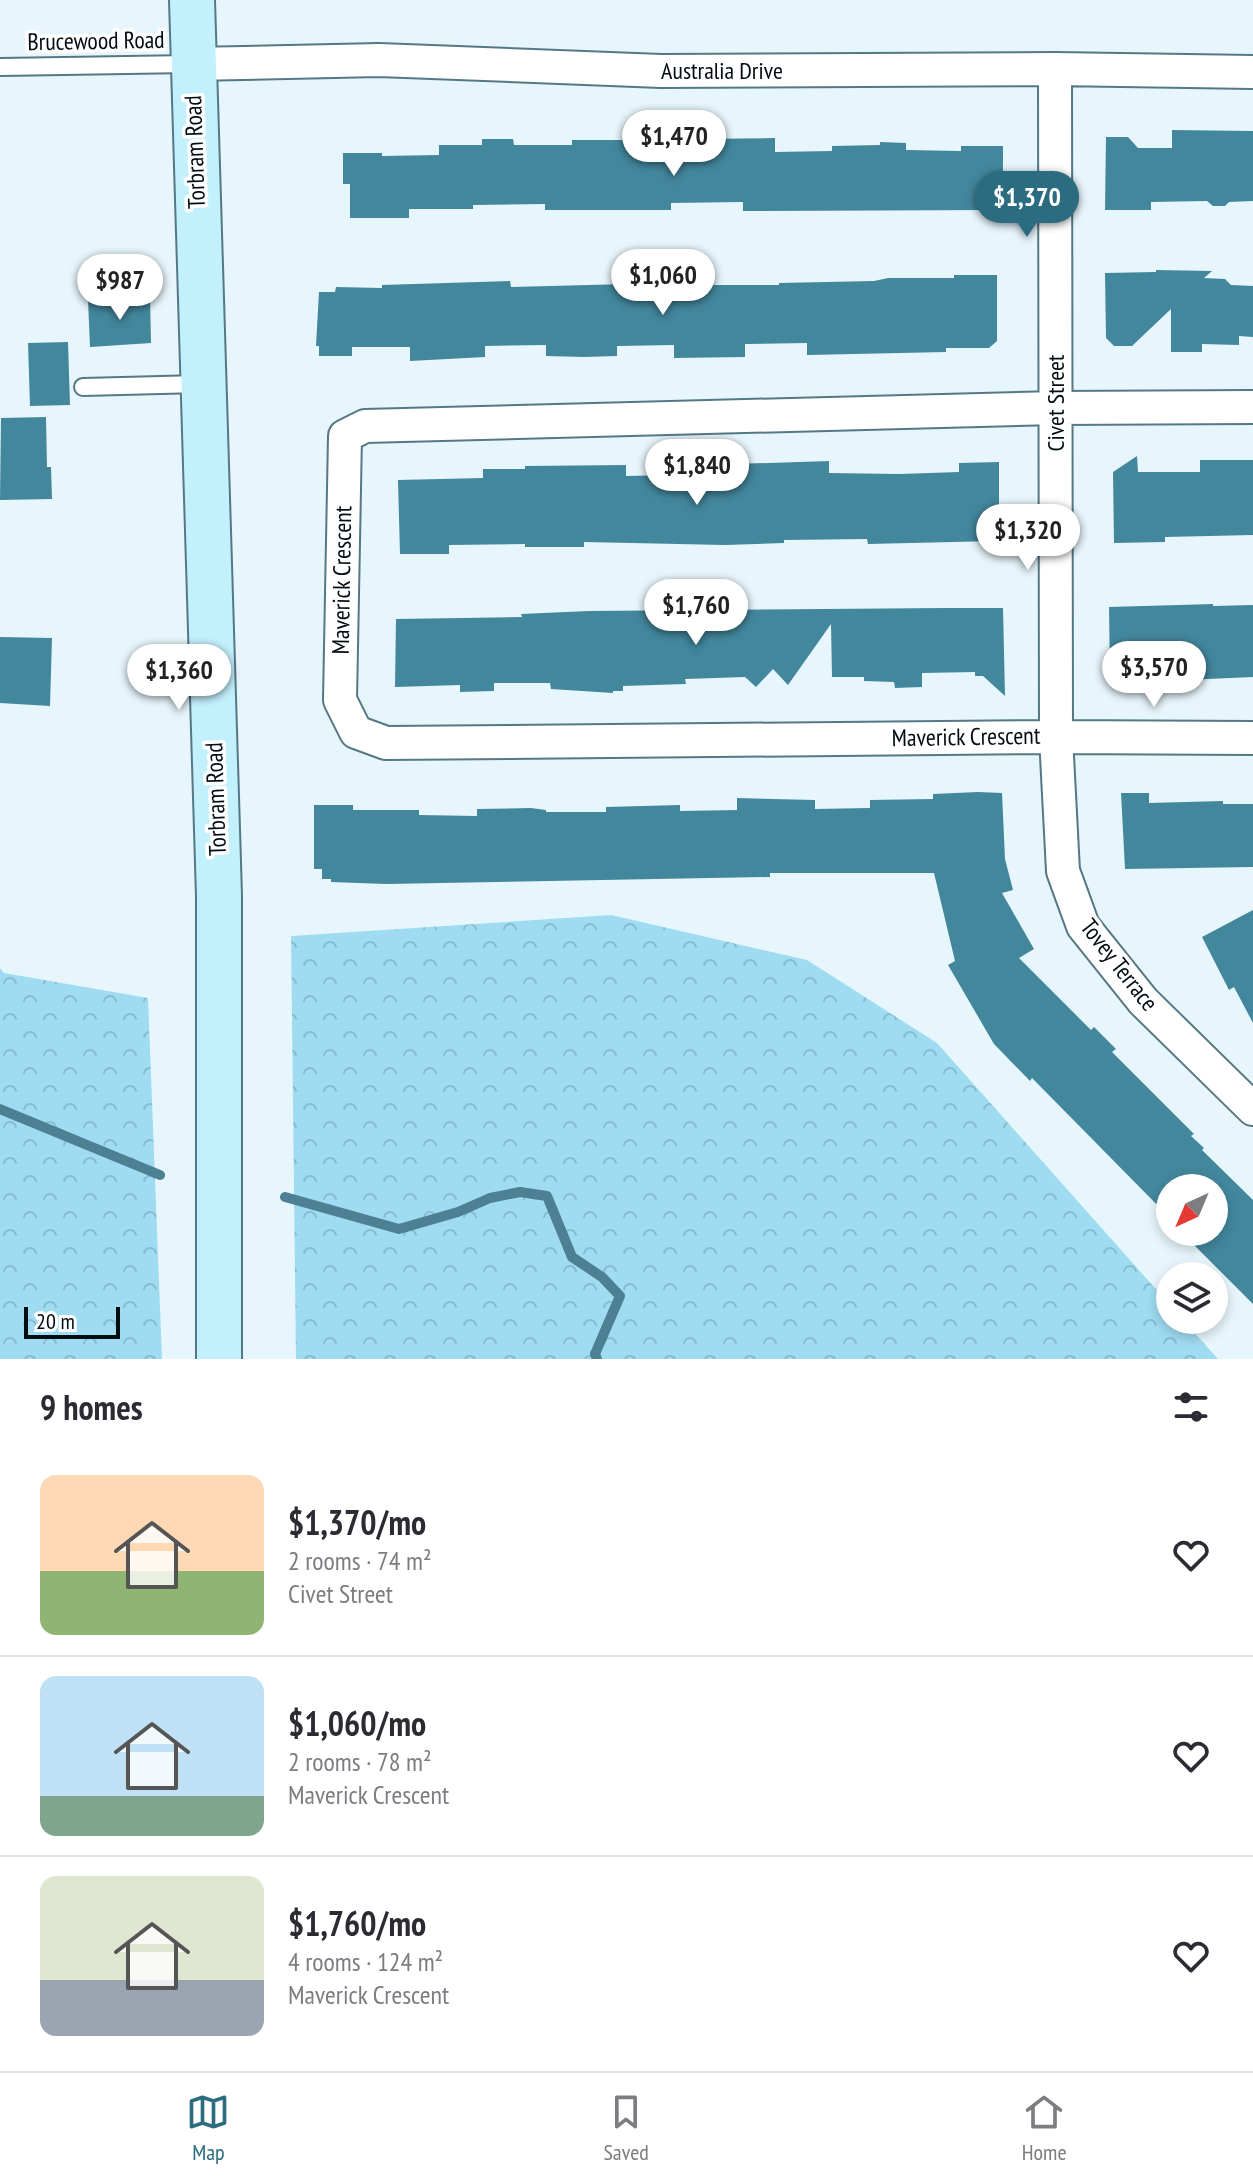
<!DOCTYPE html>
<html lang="en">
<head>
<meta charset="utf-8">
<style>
	body { margin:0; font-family:"PT Sans Narrow",sans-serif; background:#f7f7f7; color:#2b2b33; height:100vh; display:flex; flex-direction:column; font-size:30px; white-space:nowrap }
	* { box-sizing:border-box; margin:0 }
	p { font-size:26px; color:#7c7c81 }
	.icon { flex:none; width:44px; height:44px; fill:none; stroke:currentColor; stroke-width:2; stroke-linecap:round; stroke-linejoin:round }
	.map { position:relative; height:1359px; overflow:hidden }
	.details { display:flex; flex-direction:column; background:#fff; flex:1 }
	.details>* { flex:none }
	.needle { width:52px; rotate:224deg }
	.tools { position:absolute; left:1156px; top:1174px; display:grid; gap:16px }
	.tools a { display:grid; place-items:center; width:72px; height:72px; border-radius:50%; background:#fff; box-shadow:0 4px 12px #0003; font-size:40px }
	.scale { position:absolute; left:24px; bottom:20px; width:96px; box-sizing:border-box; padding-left:8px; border:4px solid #020d12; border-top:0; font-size:22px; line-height:28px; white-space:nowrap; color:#020d12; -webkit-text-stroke:6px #fff; paint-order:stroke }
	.price { position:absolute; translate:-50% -68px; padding:0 18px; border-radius:28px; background:#fff; color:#222; font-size:26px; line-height:52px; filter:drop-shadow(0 2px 4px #0008) }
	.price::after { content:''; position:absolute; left:50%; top:48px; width:24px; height:18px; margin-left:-12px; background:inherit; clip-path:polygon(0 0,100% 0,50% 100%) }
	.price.on { background:#2c6c80; color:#fff }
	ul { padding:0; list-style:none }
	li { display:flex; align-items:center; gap:24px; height:200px; padding:0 40px }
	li+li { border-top:2px solid #e1e1e2 }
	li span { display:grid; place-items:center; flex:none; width:224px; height:160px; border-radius:16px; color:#555 }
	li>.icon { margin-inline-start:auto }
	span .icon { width:96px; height:96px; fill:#fffc; stroke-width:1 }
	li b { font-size:34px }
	h2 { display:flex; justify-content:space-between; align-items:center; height:96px; padding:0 40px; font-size:34px }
	.tabs { display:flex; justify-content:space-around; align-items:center; height:112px; border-top:2px solid #e1e1e2; background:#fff; font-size:22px; color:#7c7c81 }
	.tabs a { display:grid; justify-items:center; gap:4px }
	.tabs .on { color:#2c6c80 }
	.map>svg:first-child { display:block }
	.park { fill:url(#park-crowns) }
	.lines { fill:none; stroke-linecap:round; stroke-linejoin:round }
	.stream { stroke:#4e8093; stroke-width:10 }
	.building { fill:#43879d }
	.service-casing { stroke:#557884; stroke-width:20 }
	.minor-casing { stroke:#557884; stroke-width:36 }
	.secondary-casing { stroke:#557884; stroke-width:48 }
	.service { stroke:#fff; stroke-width:16 }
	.minor { stroke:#fff; stroke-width:32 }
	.secondary { stroke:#c3f0fd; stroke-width:44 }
	.labels { text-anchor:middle; stroke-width:7; stroke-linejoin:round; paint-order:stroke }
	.street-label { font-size:24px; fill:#020d12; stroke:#fff }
</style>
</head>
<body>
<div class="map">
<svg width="1253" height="1359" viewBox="0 0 1253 1359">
	<defs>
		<pattern id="park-crowns" width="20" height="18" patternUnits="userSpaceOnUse" patternTransform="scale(2)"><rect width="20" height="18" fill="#9fdcf2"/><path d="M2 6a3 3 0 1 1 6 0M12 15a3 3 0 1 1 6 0" fill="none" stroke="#87bcce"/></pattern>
	</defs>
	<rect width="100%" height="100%" fill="#e7f6fc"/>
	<!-- park -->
	<path class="park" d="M 611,915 L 807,960 L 937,1043 L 1170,1305 L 1170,1320 L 1183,1320 L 1218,1359 L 296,1359 L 291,936 Z
		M 0,968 L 4,973 L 148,998 L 162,1359 L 0,1359 Z"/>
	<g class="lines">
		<!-- stream -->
		<path class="stream" d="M 0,1109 L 160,1175
			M 285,1197 L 399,1229 L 458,1212 L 490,1198 L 520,1192 L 547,1196 L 572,1257 L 602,1277 L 620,1296 L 595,1354 L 597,1359"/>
	</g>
	<!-- building -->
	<path class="building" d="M 1172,130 L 1253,131 L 1253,201 L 1229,202 L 1225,206 L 1213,206 L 1207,201 L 1151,202 L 1151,210 L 1105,210 L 1106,137 L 1128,137 L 1138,148 L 1172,148 Z
		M 775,138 L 775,152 L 832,151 L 832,146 L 880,145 L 880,142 L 906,143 L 906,150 L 961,151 L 961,146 L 1003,146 L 1003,176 L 998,176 L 998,193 L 994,193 L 994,210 L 743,211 L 743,202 L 671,203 L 671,210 L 545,210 L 545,204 L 473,205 L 473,209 L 409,209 L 409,218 L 350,218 L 350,184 L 343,184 L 343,153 L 382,153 L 382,156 L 439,155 L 439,145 L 482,145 L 482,139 L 513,139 L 514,145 L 572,145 L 572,140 L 641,140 L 641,150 L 700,149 L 700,139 Z
		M 1156,270 L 1212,271 L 1204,278 L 1225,279 L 1231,285 L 1253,286 L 1253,337 L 1239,336 L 1239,345 L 1202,344 L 1202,352 L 1171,352 L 1171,309 L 1132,346 L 1114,346 L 1106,338 L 1105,273 L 1156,272 Z
		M 954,275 L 997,275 L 997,341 L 989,348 L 946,348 L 946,352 L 807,355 L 807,343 L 745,344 L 745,357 L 674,358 L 674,345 L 617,346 L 617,356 L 584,357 L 546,356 L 546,345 L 485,346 L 485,357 L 410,361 L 410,347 L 352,347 L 352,356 L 319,356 L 319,346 L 316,346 L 319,292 L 335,292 L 336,287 L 382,288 L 382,285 L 510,281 L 511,287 L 706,282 L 706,285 L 779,285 L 779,283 L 874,281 L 888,278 L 954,278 Z
		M 150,297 L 151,343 L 90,347 L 88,300 Z
		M 68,342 L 70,405 L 30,406 L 28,343 Z
		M 46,417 L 47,467 L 51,467 L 52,499 L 0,500 L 1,418 Z
		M 1137,456 L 1138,472 L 1200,472 L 1200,460 L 1253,460 L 1253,535 L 1165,537 L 1165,542 L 1114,543 L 1113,472 Z
		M 829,461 L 829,473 L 900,474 L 959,472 L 959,463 L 999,462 L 999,509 L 995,510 L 996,541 L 868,544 L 867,539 L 784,540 L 784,543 L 725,545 L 584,542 L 584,547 L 525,547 L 525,544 L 449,545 L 449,554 L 400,554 L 398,480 L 483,478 L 483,469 L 525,469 L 525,466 L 626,465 L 626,476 L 675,475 L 675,466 Z
		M 1213,604 L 1213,606 L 1253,605 L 1253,677 L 1185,680 L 1184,677 L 1174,678 L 1171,675 L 1132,673 L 1127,678 L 1110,678 L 1109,607 Z
		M 946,608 L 1003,608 L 1005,696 L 983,676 L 975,676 L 975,672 L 922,673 L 922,687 L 895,688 L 894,682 L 864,681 L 864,677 L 832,677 L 831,624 L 788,685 L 773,669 L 756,687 L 745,677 L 685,679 L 686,684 L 623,686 L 623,691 L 613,691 L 613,693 L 551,689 L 550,683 L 494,683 L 494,691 L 460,692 L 460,685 L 395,687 L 396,619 L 522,617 L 521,614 L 589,611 Z
		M 0,637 L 52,638 L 50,706 L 0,703 Z
		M 978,792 L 1002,793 L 1005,859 L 1013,890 L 1002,893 L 1034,949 L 1019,958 L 1091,1030 L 1094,1027 L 1116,1049 L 1112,1052 L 1194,1134 L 1191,1136 L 1204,1148 L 1202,1150 L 1253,1200 L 1253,1304 L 1185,1236 L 1184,1232 L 1214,1232 L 1214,1188 L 1170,1188 L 1170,1218 L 1032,1078 L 1030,1081 L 994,1044 L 948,965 L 955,961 L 934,873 L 770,873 L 770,877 L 386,884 L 331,882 L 331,879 L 322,879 L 322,869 L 314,869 L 314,805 L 353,805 L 353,810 L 419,810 L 419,815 L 477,816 L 477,809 L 531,808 L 546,810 L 546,812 L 606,812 L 606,807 L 680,805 L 680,811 L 737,810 L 737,798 L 815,800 L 815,809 L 870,808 L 870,800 L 933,799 L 933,794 Z
		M 1121,793 L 1149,793 L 1149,803 L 1223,801 L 1223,804 L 1253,804 L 1253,867 L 1125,869 Z
		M 1253,910 L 1253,1023 L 1234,987 L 1229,990 L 1202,937 Z"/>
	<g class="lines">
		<!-- service casing -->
		<g class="service-casing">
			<path id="service" d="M 0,67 L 190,64
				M 83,387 L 200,384"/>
		</g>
		<!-- minor casing -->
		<g class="minor-casing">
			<path id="minor" d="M 192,64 L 379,60 L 661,71 L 1055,69 L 1253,72
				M 1055,69 L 1056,737 L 1063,871 L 1083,926 L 1143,1001 L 1253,1109
				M 1253,407 L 1056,408 L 365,426 L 345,436 L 340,700 L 356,732 L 386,743 L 1056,737 L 1253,738"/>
		</g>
		<!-- secondary casing -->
		<g class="secondary-casing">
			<path id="secondary" d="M 192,0 L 219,896 L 219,1359"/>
		</g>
		<!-- service -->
		<use href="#service" class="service"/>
		<!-- minor -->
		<use href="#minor" class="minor"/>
		<!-- secondary -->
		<use href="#secondary" class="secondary"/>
	</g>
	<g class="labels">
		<!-- street labels -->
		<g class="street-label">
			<text transform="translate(96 41) rotate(-1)" y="8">Brucewood Road</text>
			<text x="722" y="79">Australia Drive</text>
			<text transform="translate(195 152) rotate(-92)" y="8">Torbram Road</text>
			<text transform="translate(1056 403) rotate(-90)" y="8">Civet Street</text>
			<text transform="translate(342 580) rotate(-89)" y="8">Maverick Crescent</text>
			<text transform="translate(966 737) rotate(-1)" y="8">Maverick Crescent</text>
			<text transform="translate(216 799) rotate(-92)" y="8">Torbram Road</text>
			<text transform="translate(1119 965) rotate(52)" y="8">Tovey Terrace</text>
		</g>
	</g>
</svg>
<div class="tools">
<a><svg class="needle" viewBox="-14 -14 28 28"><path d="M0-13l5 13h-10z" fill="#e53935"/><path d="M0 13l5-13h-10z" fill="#7c7c81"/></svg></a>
<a><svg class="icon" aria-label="layers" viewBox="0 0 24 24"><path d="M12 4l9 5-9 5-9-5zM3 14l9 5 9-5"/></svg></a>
</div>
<div class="scale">20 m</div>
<b class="price" style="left:674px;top:178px">$1,470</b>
<b class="price on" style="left:1027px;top:239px">$1,370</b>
<b class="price" style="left:663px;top:317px">$1,060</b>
<b class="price" style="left:120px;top:322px">$987</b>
<b class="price" style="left:697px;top:507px">$1,840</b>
<b class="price" style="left:1028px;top:572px">$1,320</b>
<b class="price" style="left:696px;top:647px">$1,760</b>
<b class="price" style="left:1154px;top:709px">$3,570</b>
<b class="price" style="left:179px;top:712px">$1,360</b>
</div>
<section class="details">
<h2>9 homes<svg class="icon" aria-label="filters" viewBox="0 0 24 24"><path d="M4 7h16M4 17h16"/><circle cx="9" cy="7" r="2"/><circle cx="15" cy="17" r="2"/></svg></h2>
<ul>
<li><span style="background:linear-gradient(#ffd9b3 60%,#8fb573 0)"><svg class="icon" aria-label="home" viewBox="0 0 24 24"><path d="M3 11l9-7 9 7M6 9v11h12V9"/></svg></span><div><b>$1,370/mo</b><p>2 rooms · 74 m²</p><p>Civet Street</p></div><svg class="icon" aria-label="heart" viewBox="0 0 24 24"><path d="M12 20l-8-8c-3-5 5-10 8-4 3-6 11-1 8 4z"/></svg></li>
<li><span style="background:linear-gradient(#bfe0f5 75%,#7fa58c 0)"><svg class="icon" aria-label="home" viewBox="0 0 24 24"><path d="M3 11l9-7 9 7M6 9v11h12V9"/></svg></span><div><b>$1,060/mo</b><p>2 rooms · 78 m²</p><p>Maverick Crescent</p></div><svg class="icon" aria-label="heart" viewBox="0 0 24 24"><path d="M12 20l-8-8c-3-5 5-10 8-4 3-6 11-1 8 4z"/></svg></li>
<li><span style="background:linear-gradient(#dfe7d0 65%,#9aa5b1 0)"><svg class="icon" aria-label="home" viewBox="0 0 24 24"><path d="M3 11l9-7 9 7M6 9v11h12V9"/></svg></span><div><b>$1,760/mo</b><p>4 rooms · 124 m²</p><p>Maverick Crescent</p></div><svg class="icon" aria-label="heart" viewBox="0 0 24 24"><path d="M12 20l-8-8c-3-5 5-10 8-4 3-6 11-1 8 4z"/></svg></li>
</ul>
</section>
<nav class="tabs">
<a class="on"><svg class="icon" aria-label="map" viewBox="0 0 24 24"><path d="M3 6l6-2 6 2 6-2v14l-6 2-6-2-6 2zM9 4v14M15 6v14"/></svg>Map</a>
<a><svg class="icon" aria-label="saved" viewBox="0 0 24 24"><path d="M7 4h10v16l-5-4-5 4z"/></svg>Saved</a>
<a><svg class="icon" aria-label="home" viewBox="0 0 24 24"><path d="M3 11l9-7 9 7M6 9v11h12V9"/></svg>Home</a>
</nav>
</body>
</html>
